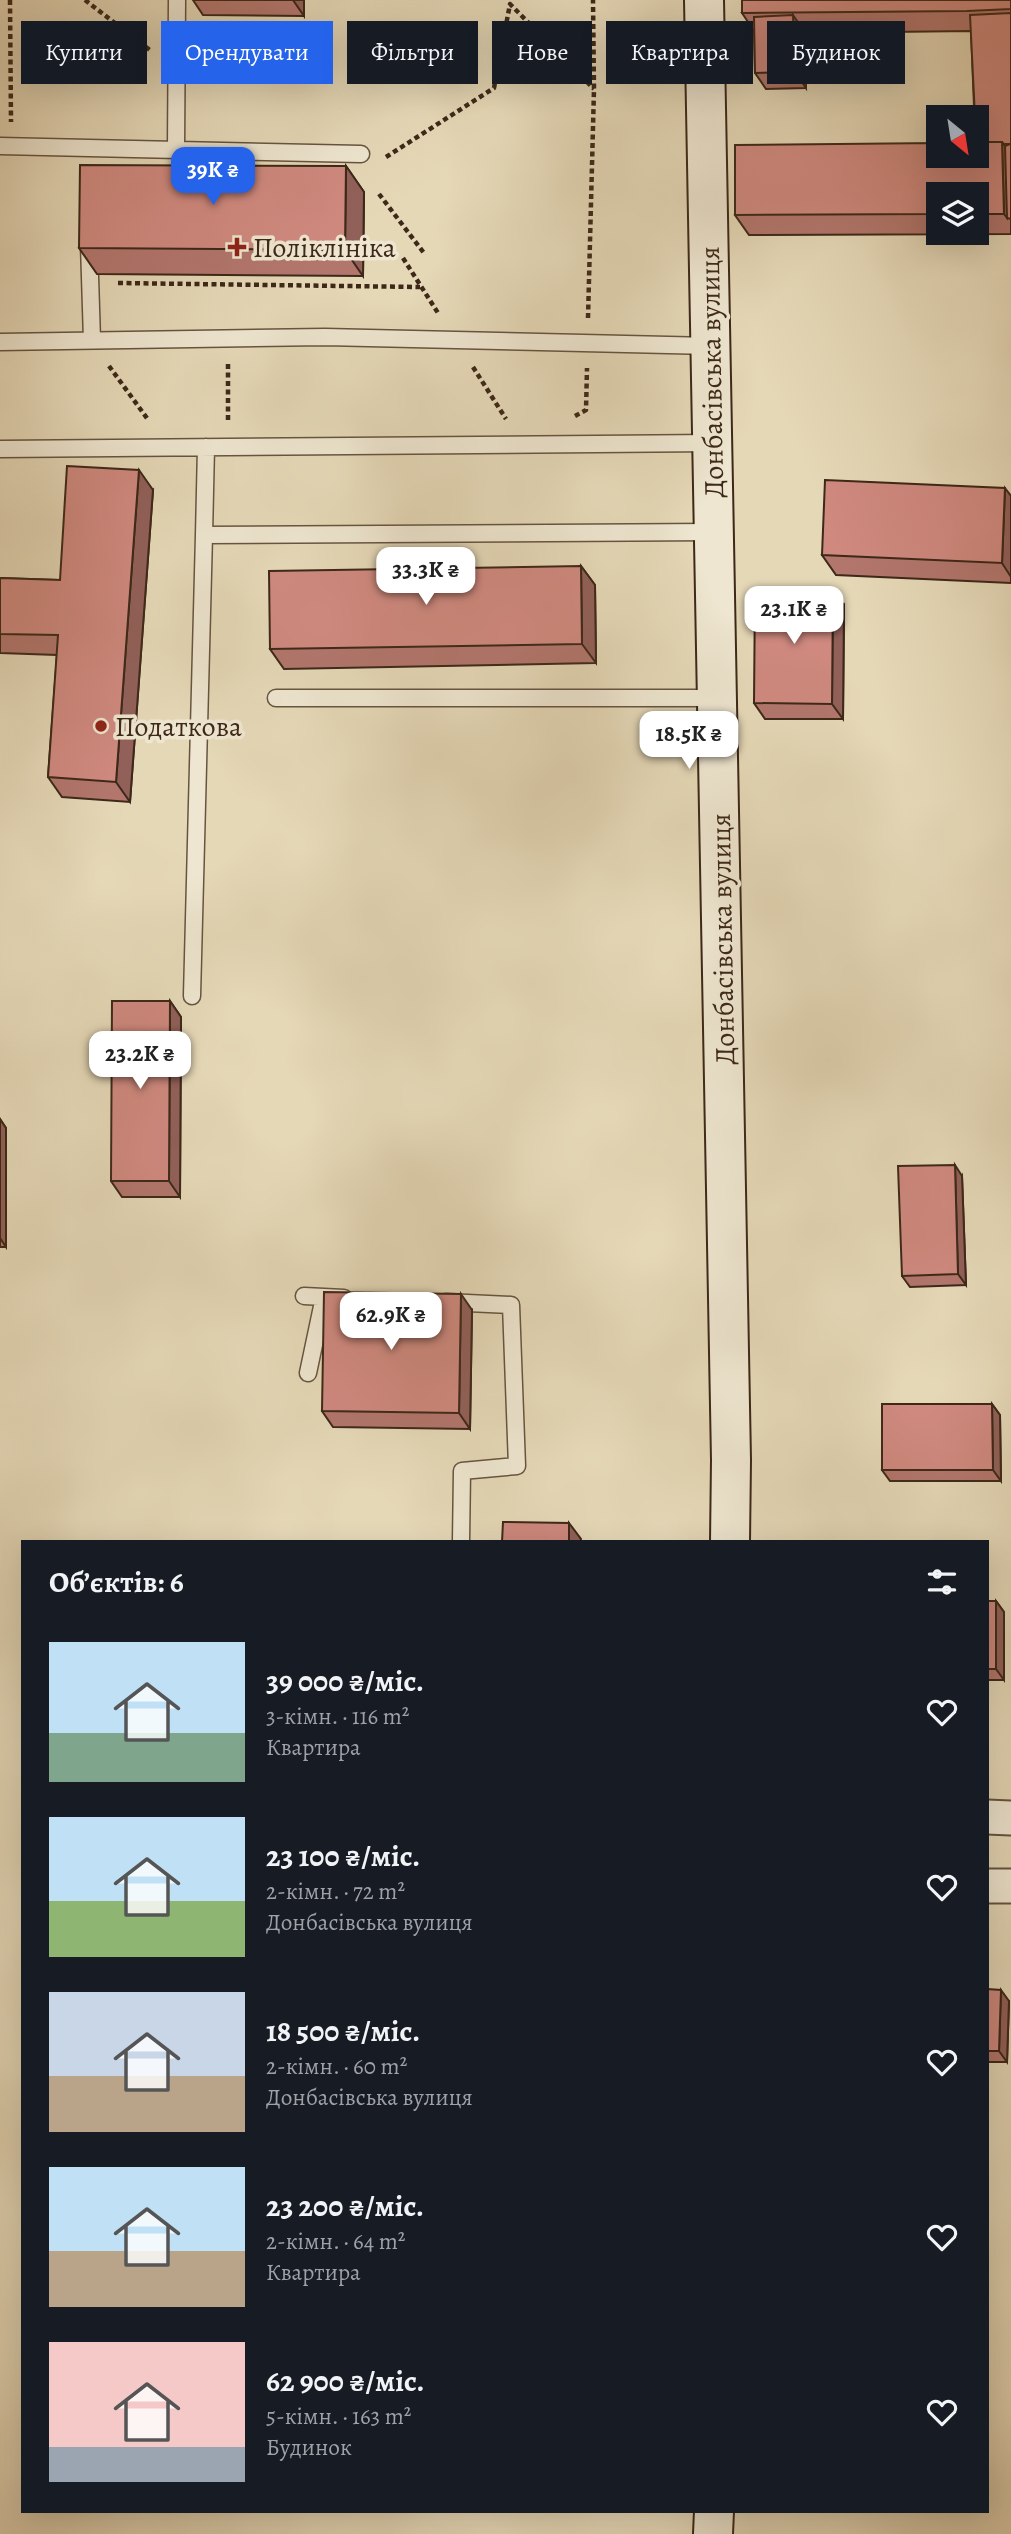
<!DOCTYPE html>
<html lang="uk">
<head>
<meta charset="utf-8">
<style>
	body { margin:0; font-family:Alegreya,serif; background:#20242c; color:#f1f3f6; height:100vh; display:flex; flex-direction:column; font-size:26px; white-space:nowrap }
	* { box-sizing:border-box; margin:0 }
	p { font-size:23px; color:#9ea1a6 }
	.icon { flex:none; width:38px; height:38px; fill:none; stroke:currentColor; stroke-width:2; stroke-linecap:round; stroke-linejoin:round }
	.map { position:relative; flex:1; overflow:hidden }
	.details { position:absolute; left:21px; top:1540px; width:968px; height:973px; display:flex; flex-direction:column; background:#171b24; border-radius:0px; box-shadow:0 7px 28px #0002 }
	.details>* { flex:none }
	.top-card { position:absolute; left:21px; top:21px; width:970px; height:63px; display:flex; gap:14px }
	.needle { width:46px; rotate:150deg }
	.controls { position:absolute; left:926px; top:105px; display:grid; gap:14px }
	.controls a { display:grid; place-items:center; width:63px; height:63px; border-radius:0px; background:#171b24; box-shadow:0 7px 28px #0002; font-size:35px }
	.price { position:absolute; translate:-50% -60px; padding:0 16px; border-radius:14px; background:#fff; color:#222; font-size:23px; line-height:46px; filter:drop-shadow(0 2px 4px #0008) }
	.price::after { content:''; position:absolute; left:50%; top:42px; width:21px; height:16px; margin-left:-10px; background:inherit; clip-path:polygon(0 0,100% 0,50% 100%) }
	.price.current { background:#2563eb; color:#fff }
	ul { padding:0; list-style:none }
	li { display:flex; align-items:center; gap:21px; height:175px; padding:0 28px }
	li span { display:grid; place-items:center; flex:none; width:196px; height:140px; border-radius:0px; color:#555 }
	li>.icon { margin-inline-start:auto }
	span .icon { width:84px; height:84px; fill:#fffc; stroke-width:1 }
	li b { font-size:30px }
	h2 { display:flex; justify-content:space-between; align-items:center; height:84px; padding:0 28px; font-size:30px }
	.pill { padding:0 24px; border-radius:0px; background:#171b24; box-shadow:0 7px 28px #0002; font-size:24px; line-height:63px }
	.pill.current { background:#2563eb; color:#fff }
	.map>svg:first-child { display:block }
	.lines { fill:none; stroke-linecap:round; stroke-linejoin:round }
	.lane-casing { stroke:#675440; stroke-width:19 }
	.street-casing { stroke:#675440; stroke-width:37 }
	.secondary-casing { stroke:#3d2819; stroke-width:42 }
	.path { stroke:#3d2819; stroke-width:4.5; stroke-dasharray:5 3.5; stroke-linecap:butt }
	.lane { stroke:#eee6d0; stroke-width:16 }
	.street { stroke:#eee6d0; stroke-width:33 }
	.secondary { stroke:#eee6d0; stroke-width:38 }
	.wall { fill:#b2766d; stroke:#3d2819; stroke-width:2; fill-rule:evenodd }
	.shaded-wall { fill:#916059; stroke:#3d2819; stroke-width:2 }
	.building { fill:#cf897f; stroke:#3d2819; stroke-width:2 }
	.poi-dot { fill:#8f2418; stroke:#eee6d0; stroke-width:2.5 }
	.labels { text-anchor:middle; stroke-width:7; stroke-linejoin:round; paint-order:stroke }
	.poi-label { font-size:28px; fill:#3d2819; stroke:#eee6d0; text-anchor:start }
	.street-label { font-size:28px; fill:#3d2819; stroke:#eee6d0 }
</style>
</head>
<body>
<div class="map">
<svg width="1011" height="2534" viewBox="0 0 1011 2534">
	<rect width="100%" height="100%" fill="#e5d8b7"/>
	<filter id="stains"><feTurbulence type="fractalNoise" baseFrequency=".00286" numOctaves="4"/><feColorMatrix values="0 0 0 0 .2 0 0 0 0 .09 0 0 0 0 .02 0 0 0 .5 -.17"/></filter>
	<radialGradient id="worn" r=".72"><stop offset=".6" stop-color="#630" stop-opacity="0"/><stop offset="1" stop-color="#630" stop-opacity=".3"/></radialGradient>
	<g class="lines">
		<!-- lane casing -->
		<g class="lane-casing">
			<path id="lane" d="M 0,146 L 361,154
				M 176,149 L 177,0
				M 89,245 L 92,340
				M 0,342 L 325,337 L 711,346
				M 206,447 L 204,535 L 714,532
				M 0,449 L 713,443
				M 276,698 L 717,698
				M 192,996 L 204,535
				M 304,1296 L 344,1298
				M 446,1302 L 511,1305 L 517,1466 L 462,1471 L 461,1542
				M 308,1373 L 324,1297"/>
		</g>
		<!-- street casing -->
		<g class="street-casing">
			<path id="street" d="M 987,1817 L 1011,1818
				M 987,1886 L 1011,1886"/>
		</g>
		<!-- secondary casing -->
		<g class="secondary-casing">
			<path id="secondary" d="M 704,0 L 731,1460 L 730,1542
				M 713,2534 L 714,2511"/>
		</g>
		<!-- path -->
		<path class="path" d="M 10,0 L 11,122
			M 85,0 L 151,51
			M 386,157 L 494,88 L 510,4 L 594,89
			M 379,194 L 424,253
			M 403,258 L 438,313
			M 118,283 L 420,287
			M 588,318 L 594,89 L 593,0
			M 228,364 L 228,422
			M 109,366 L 149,421
			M 473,367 L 506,419
			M 575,416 L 586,410 L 587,368"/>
		<!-- lane -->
		<use href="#lane" class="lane"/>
		<!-- street -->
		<use href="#street" class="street"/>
		<!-- secondary -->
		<use href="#secondary" class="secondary"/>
	</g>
	<!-- wall -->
	<path class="wall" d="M 193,0 L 304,0 L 304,16 L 203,15 Z
		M 1011,0 L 1011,234 L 749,235 L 735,215 L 976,156 L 971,31 L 804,33 L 806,88 L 766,89 L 755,73 L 754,31 L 742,13 ZM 938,194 L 976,194 L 976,233 L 938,233 Z
		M 346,166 L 364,192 L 363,276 L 97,274 L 79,248 Z
		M 153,490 L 130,802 L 62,797 L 48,777 L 57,655 L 0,653 L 0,578 L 60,580 Z
		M 1011,496 L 1011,583 L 836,575 L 822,555 Z
		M 581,566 L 595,585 L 596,663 L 284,669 L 270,649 Z
		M 844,605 L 843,719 L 765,719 L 754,703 Z
		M 170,1001 L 181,1017 L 180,1197 L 122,1197 L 111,1181 Z
		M 0,1119 L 6,1128 L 6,1247 L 0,1247 Z
		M 962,1176 L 966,1285 L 910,1287 L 902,1276 Z
		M 472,1310 L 470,1429 L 333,1427 L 322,1411 Z
		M 992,1404 L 1000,1415 L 1001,1481 L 890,1481 L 882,1470 Z
		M 987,1601 L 996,1601 L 1004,1612 L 1004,1680 L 987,1680 Z
		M 987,1989 L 1009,2001 L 1007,2062 L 987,2062 Z"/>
	<!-- shaded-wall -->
	<path class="shaded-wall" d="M 293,0 L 304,0 L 304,16 Z
		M 793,15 L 804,31 L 806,88 L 795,72 Z
		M 1002,142 L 1011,155 L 1007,218 L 1004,214 Z
		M 346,166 L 364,192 L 363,276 L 345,250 Z
		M 139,470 L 153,490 L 130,802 L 116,782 Z
		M 1005,488 L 1011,496 L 1011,577 L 1002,563 Z
		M 581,566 L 595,585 L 596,663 L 582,644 Z
		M 833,590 L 844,605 L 843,719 L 832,704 Z
		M 170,1001 L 181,1017 L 180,1197 L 169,1181 Z
		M 0,1119 L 6,1128 L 6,1247 L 0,1238 Z
		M 955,1165 L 962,1176 L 966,1285 L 958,1274 Z
		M 461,1294 L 472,1310 L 470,1429 L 459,1413 Z
		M 992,1404 L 1000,1415 L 1001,1481 L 993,1470 Z
		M 569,1523 L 581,1539 L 580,1542 L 569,1542 Z
		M 996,1601 L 1004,1612 L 1004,1680 L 996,1669 Z
		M 1001,1990 L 1009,2001 L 1007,2062 L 999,2051 Z"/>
	<!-- building -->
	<path class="building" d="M 742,0 L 1011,0 L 1011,9 L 967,11 L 742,13 Z
		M 1011,13 L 1011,219 L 1007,218 L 1005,146 L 1010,144 L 1004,144 L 1002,142 L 976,142 L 976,117 L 975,117 L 970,15 Z
		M 793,15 L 795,72 L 755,73 L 754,17 Z
		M 976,142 L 1002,142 L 1004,214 L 976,214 L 976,194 L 938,194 L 938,214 L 735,215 L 735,145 L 938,143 L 938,156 L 976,156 Z
		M 80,165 L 346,166 L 345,250 L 79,248 Z
		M 67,466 L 139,470 L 116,782 L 48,777 L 58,635 L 0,634 L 0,578 L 60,580 Z
		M 825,480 L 1005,488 L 1002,563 L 822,555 Z
		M 581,566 L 582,644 L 270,649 L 269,571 Z
		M 755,589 L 833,590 L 832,704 L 754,703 Z
		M 112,1001 L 170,1001 L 169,1181 L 111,1181 Z
		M 955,1165 L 958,1274 L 902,1276 L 898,1166 Z
		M 324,1292 L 461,1294 L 459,1413 L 322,1411 Z
		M 882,1404 L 992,1404 L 993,1470 L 882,1470 Z
		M 503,1522 L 569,1523 L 569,1542 L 502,1542 Z
		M 987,1601 L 996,1601 L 996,1669 L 987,1669 Z
		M 987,1989 L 1001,1990 L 999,2051 L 987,2051 Z"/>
	<!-- markers -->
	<g class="poi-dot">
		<path d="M233.5 236.5h7v7h7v7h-7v7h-7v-7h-7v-7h7z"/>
		<circle cx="101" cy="726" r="7"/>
	</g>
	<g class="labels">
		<!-- poi labels -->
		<g class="poi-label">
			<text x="253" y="257">Поліклініка</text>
			<text x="115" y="736">Податкова</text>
		</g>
		<!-- street labels -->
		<g class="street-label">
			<text transform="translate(711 372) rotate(-91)" y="10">Донбасівська вулиця</text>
			<text transform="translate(722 939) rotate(-91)" y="10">Донбасівська вулиця</text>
		</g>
	</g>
	<rect width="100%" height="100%" filter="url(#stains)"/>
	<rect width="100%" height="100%" fill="url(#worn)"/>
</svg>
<div class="controls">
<a><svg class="needle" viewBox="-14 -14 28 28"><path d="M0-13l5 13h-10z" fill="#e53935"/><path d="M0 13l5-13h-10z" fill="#9ea1a6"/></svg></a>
<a><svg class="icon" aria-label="layers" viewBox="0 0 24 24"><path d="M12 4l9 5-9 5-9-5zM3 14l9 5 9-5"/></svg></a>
</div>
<b class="price current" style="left:213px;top:207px">39K ₴</b>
<b class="price" style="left:426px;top:607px">33.3K ₴</b>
<b class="price" style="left:794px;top:646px">23.1K ₴</b>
<b class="price" style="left:689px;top:771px">18.5K ₴</b>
<b class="price" style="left:140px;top:1091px">23.2K ₴</b>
<b class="price" style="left:391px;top:1352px">62.9K ₴</b>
<div class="top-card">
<a class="pill">Купити</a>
<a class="pill current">Орендувати</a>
<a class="pill">Фільтри</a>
<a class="pill">Нове</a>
<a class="pill">Квартира</a>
<a class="pill">Будинок</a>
</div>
<section class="details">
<h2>Об’єктів: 6<svg class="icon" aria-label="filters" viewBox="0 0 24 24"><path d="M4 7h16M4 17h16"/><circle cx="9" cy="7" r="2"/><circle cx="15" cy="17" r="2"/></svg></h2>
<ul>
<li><span style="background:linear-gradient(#bfe0f5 65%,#7fa58c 0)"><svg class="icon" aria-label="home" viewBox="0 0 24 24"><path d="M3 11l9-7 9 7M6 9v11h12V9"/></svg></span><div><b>39 000 ₴/міс.</b><p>3-кімн. · 116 m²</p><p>Квартира</p></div><svg class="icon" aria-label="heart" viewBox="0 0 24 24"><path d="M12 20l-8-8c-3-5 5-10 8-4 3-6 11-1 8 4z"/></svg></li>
<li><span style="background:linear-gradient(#bfe0f5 60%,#8fb573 0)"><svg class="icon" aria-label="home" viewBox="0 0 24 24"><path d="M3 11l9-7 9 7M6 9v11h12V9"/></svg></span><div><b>23 100 ₴/міс.</b><p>2-кімн. · 72 m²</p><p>Донбасівська вулиця</p></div><svg class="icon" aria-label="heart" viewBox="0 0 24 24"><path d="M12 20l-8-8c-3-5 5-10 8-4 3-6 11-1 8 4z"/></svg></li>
<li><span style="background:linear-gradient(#c9d6e8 60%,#b9a48a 0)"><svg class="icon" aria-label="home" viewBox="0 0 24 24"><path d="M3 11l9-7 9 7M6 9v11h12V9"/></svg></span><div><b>18 500 ₴/міс.</b><p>2-кімн. · 60 m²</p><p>Донбасівська вулиця</p></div><svg class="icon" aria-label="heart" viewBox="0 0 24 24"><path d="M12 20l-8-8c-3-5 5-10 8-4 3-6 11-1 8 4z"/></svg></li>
<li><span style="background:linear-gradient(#bfe0f5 60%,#b9a48a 0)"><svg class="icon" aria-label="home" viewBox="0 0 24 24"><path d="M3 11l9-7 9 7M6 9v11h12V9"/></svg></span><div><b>23 200 ₴/міс.</b><p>2-кімн. · 64 m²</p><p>Квартира</p></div><svg class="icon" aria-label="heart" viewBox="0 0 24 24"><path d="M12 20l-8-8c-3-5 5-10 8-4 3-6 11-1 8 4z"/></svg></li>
<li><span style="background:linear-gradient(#f6c9c9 75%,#9aa5b1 0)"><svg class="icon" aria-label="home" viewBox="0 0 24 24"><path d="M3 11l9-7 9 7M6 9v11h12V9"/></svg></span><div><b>62 900 ₴/міс.</b><p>5-кімн. · 163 m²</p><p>Будинок</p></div><svg class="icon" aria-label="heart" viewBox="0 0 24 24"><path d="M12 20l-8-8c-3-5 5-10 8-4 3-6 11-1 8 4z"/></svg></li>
</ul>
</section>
</div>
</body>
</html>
